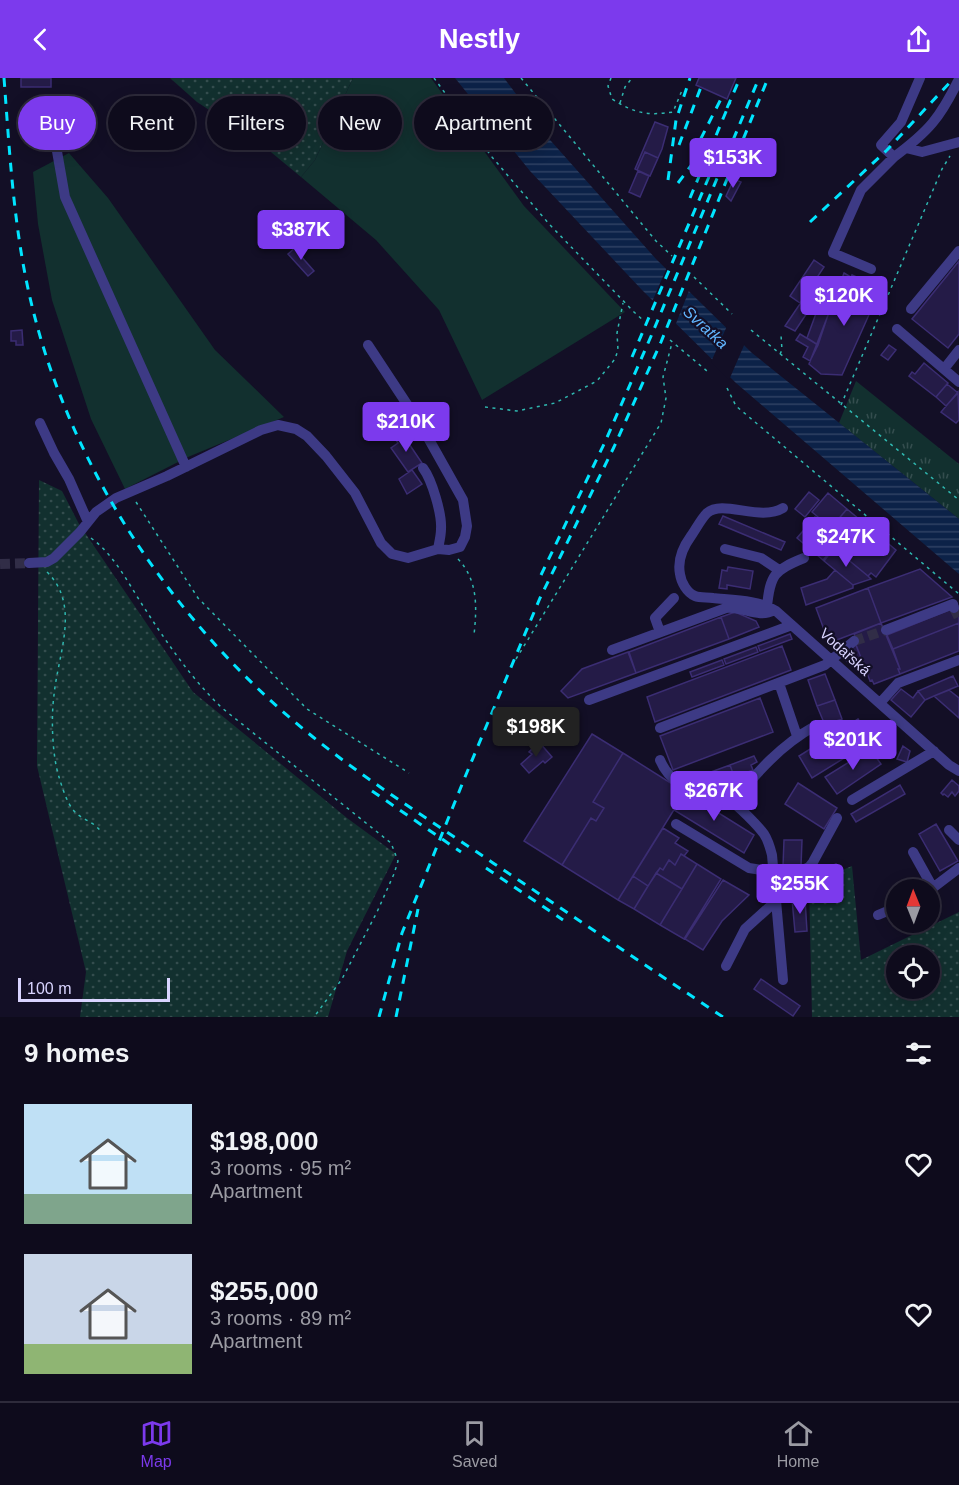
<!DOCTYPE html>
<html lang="en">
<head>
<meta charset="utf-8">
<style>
	body { margin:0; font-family:Helvetica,sans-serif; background:#1c1929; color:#f1f3f6; height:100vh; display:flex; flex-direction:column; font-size:22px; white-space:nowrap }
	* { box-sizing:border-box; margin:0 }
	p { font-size:20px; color:#9b9ba3 }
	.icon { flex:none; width:33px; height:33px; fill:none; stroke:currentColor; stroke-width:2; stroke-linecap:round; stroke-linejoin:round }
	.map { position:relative; height:939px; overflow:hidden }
	.details { display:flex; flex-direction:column; background:#0e0b1c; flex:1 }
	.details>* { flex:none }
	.guide { position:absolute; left:18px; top:18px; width:600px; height:54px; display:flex; gap:12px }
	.needle { width:39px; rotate:359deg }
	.buttons { position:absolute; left:886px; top:801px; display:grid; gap:12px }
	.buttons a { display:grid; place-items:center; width:54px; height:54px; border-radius:50%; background:#0e0b1c; box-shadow:0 3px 15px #0003,0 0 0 2px #2e2b3b; font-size:30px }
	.scale { position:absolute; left:18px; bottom:15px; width:152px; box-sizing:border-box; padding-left:6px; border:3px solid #d9d4ff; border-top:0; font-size:16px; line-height:21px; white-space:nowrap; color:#d9d4ff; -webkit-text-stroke:4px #130f26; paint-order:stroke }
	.price { position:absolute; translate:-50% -51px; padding:0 14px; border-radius:6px; background:#7c3aed; color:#fff; font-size:20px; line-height:39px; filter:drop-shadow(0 2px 3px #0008) }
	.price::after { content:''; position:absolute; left:50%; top:36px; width:18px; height:14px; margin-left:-9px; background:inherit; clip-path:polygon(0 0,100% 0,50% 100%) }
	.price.selected { background:#222; color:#fff }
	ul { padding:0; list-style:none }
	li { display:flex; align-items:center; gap:18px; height:150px; padding:0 24px }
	li span { display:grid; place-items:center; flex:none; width:168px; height:120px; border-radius:0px; color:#555 }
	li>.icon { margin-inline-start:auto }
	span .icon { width:72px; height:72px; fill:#fffc; stroke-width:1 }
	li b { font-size:26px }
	h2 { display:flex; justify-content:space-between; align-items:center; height:72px; padding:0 24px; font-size:26px }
	.chip { padding:0 21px; border-radius:27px; background:#0e0b1c; box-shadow:0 3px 15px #0003,0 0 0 2px #2e2b3b; font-size:21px; line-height:54px }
	.chip.selected { background:#7c3aed; color:#fff }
	header { display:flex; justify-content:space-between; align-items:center; height:78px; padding:0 24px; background:#7c3aed; color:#fff; font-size:27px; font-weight:600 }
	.menu { display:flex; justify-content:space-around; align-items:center; height:84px; border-top:2px solid #2e2b3b; background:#0e0b1c; font-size:16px; color:#9b9ba3 }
	.menu a { display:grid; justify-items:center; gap:3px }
	.menu .selected { color:#7c3aed }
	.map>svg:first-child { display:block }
	.grass { fill:url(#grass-dots); fill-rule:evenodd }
	.park { fill:url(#park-tufts) }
	.garden { fill:#12302f }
	.water { fill:url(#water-rules) }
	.pier { fill:#130f26 }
	.building { fill:#241b47; stroke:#3b2d73; stroke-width:1.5 }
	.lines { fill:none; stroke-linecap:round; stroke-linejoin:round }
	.minor-tunnel { stroke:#312d47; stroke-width:10; stroke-dasharray:10 5; stroke-linecap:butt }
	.path { stroke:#2fb8b0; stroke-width:1.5; stroke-dasharray:3 4.5; stroke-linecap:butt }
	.minor { stroke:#3d3a85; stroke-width:10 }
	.rail { stroke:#00e5ff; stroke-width:3; stroke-dasharray:9 8; stroke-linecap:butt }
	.labels { text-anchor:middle; stroke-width:4.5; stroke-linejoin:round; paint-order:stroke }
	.street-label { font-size:15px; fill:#d9d4ff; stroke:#130f26 }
	.water-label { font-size:16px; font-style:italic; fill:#62b6ff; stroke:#130f26 }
</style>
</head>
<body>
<header><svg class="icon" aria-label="back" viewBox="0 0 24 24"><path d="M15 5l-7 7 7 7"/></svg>Nestly<svg class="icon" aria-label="share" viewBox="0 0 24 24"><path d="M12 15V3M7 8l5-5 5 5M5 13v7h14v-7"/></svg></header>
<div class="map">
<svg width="959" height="939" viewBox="0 0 959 939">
	<defs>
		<pattern id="grass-dots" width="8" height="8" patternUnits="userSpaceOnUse" patternTransform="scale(1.5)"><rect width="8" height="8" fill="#12302f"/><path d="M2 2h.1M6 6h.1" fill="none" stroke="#344d4e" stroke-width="1.8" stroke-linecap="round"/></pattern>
		<pattern id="park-tufts" width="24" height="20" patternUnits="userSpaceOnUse" patternTransform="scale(1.5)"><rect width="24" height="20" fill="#12302f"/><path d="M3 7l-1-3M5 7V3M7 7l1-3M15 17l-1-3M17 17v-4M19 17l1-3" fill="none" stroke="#344d4e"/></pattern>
		<pattern id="water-rules" width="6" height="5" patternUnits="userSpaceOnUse" patternTransform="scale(1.5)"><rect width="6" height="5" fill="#0c2248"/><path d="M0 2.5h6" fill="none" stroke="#2f4163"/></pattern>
	</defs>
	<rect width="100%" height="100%" fill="#130f26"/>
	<!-- grass -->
	<path class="grass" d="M 170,0 L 353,0 L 315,82 L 301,99 L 260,65 L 197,24 Z
		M 39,402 L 62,413 L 79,446 L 193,614 L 347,740 L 396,776 L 347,873 L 328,939 L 80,939 L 86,894 L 37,688 Z
		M 852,788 L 861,882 L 959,834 L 959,939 L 812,939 L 809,806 ZM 897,878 L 930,878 L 930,910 L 897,910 Z"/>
	<!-- park -->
	<path class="park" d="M 856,303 L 959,386 L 959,441 L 839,345 Z"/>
	<!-- garden -->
	<path class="garden" d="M 353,0 L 431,0 L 524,128 L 625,234 L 482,322 L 439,232 L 376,162 L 301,99 L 315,82 Z
		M 69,75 L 108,120 L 215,272 L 284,339 L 188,379 L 125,411 L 91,341 L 52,222 L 38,146 L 33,94 Z"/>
	<!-- water -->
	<path class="water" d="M 455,0 L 504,0 L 551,63 L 656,181 L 752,275 L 959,441 L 959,496 L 736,305 L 642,212 L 530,93 Z"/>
	<!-- pier -->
	<path class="pier" d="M 668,187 L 690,210 L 675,248 L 652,224 Z
		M 727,248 L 745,265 L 729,302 L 711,284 Z"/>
	<!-- building -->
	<path class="building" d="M 21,0 L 51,0 L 51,9 L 21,9 Z
		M 699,0 L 736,0 L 727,21 L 696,7 Z
		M 655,44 L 668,49 L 662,71 L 658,80 L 645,74 L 637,92 L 635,91 Z
		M 645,74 L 658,80 L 650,98 L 637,92 Z
		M 638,93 L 649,98 L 640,119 L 629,114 Z
		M 734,101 L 741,104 L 731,123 L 726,118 Z
		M 296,169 L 301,174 L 299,176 L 314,193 L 308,198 L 288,176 Z
		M 814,182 L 824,189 L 800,225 L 790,218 Z
		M 959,183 L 959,256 L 948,270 L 912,241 Z
		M 844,195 L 851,199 L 840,224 L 834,222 Z
		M 852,197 L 881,210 L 842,297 L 821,296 L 809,286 L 834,222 L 840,224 Z
		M 806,217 L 815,223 L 795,253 L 785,248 Z
		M 818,230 L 829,234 L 818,267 L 807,260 Z
		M 22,252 L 23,267 L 16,267 L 16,263 L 11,263 L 11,253 Z
		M 800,256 L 818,267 L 810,283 L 803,279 L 808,269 L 796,262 Z
		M 889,267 L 896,272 L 888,282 L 881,277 Z
		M 924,285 L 948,305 L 936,319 L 909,298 L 912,294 L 915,296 Z
		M 947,306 L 958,315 L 946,328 L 936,319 Z
		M 958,314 L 959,342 L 956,345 L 941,334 Z
		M 401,354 L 422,385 L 408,394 L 391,370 L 398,365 L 394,359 Z
		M 412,392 L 422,406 L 407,416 L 399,401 Z
		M 809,414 L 819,422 L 805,439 L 795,431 Z
		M 828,415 L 847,431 L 831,450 L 812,434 Z
		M 847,431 L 896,472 L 876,499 L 871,495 L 868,498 L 834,470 L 842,461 L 830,451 Z
		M 723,438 L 785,464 L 781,472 L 719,446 Z
		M 815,439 L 842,461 L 823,482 L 797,460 Z
		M 834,470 L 868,498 L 871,501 L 853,507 L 824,483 Z
		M 728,489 L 753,493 L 750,511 L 727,507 L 727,511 L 719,510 L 722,492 L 727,493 Z
		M 920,491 L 952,519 L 881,545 L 868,510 Z
		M 835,492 L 853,507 L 853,510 L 806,527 L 801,510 L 827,501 Z
		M 868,510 L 881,545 L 829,565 L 816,530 Z
		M 959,528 L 959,545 L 893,571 L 887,557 Z
		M 735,534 L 756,543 L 759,549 L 729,561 L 721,539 Z
		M 721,539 L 729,561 L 636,595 L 629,574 Z
		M 881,545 L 900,591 L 898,591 L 900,596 L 874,606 L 872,602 L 870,603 L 853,559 L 855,558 L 854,556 Z
		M 959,545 L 959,573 L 900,596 L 898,591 L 900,591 L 893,571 Z
		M 790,556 L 792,561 L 760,573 L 758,568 Z
		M 855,565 L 862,582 L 855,591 L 842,579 Z
		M 782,568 L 791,592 L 655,644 L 647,619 Z
		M 756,569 L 758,574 L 726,586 L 724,581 Z
		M 628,574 L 636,595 L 568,620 L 561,613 L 582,591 Z
		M 722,582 L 724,587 L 692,599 L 690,594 Z
		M 825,596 L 835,622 L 817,628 L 808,602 Z
		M 953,598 L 958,608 L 934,618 L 925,622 L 918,613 Z
		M 901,611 L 913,620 L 918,613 L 925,622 L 911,639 L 891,622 Z
		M 949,612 L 959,620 L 959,640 L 934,618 Z
		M 760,620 L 773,654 L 673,692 L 660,658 Z
		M 835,622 L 842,641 L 825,647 L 817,628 Z
		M 858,641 L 868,657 L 866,659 L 870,664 L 812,700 L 799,678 Z
		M 592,656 L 623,675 L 593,724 L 604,730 L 596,743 L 591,740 L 562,787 L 524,763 Z
		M 539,664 L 552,679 L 545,685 L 543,683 L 529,695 L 521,686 L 532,676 L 529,674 Z
		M 903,668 L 910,673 L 907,684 L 897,681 Z
		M 870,671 L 881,686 L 837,716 L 825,699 Z
		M 623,675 L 685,714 L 618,822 L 562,787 L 591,740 L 596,743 L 604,730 L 593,724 Z
		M 754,678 L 757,684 L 751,687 L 753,692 L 748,694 L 749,696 L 735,701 L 730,687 Z
		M 730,687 L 735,701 L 716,709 L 711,694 Z
		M 952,702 L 959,708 L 959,713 L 955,718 L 952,714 L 948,719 L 944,716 L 943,717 L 941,715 Z
		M 798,705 L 837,730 L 824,751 L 785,726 Z
		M 900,707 L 905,716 L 856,744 L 851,736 Z
		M 685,714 L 754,757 L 744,775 L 674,732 Z
		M 936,746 L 958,783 L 940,793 L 919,756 Z
		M 663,750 L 679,760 L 675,765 L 688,773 L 684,778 L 681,776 L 675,787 L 669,782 L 663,792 L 660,790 L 648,808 L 633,798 Z
		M 784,762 L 802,762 L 801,788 L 783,788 Z
		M 681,776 L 697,786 L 682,811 L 656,795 L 660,790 L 663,792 L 669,782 L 675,787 Z
		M 697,786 L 721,801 L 684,861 L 660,847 Z
		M 836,786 L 838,792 L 816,801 L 815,798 L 818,796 L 817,794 Z
		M 656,795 L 682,811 L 660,847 L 634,831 Z
		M 633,798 L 648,808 L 634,831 L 618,822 Z
		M 723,802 L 749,817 L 722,843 L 703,872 L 685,861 Z
		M 792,821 L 805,821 L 807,853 L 795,854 Z
		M 761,901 L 800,928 L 793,938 L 754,911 Z"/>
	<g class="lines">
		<!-- minor-tunnel -->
		<path class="minor-tunnel" d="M 0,486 L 29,485
			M 954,530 L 959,540
			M 854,563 L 886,552"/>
		<!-- path -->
		<path class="path" d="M 434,0 L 492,79 L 550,147 L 634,234 L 644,243
			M 521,0 L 656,163 L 672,178
			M 611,0 L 608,8 L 612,21 C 634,35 647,38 673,34 L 683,10
			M 620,25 L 625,9 L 632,0
			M 694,199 L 732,236
			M 751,252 L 959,422
			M 670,262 L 707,293
			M 780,276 L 782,272 L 781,257
			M 727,310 L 736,328 L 959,516
			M 841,327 L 942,91 L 950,78
			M 485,329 L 517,333 L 555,325 L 597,303 L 615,281 L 618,272 L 617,255 L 623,225
			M 136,424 L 198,520 L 307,631 L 409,695
			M 91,460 C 116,478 130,509 147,534 C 169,568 192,601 222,630 L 391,765 L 398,783 L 394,796 L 377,834 L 342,901 L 314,939
			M 458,481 C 478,502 477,529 474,557
			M 47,494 C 81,527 58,576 54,617 C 51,639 52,677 59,699 C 62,709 67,725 74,733 C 83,743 93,742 102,755
			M 516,581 L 661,345 L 666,320 L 663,299 L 672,265"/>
		<!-- minor -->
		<path class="minor" d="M 920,0 L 901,44 L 881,67 L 894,79 C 929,53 940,40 959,1
			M 51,39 L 65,119 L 186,389
			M 906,70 L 922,74 L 959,64
			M 871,191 L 833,175 L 861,112 L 894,79
			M 911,231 L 959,173
			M 897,251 L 959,304
			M 944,291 L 959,272
			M 40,345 L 54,375 L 69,401 L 88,444
			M 423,390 C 432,402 442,436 441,451 C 441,458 439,465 438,471
			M 783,430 C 760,444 723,421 707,435 C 701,441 696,451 691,458 C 683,469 677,481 680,496 C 681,504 687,515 695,518 C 700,520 708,519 713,520 C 733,522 759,522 776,533 L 949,687 L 959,693
			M 725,471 L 761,480 L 779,492
			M 29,485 L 47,484 L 54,480 L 80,454 L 96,434 L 116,420 L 167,398 L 261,352 L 278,347 L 296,351 L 307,358 L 326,378 L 355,415 L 381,465 L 392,476 L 408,480 L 438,471 L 449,472 L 460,469 L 465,459 L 467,448 L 463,422 L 422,349 L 368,267
			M 767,529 C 770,497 774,492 804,480
			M 886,552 L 953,526 L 954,530
			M 660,554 L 655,540 L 674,520
			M 612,572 L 726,530 C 742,528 759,541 774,532
			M 779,605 L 797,658
			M 589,622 L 792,547
			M 880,625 L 898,605 L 959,582
			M 660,650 L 825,587 L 854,563
			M 660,682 C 674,715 703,710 730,723 C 738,727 758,748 764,756 C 768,762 770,769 772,777 L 783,902
			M 852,722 L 934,673
			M 733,724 C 757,694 781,667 815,648
			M 676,746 L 749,790 L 774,794 L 801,793 L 809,789 L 813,784 L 837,740
			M 949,752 L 959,762
			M 913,774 L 933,810
			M 930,812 L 959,790
			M 878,837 L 897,829
			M 726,888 L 745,851 L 776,823"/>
		<!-- rail -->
		<path class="rail" d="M 4,0 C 10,79 14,159 34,236 C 76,401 181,553 313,659 C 370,705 433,744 493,785 C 570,836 646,888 723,939
			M 727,30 L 740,0
			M 679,67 L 701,9
			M 693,76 L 722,19
			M 668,102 L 676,42 L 690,0
			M 678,105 L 705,69
			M 690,120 L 730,24
			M 810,144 L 887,72 L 954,0
			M 632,279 L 717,80
			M 541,497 L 605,364 L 652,256 L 759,0
			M 372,713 L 461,774
			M 486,790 L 563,842
			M 379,939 L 402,855 L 465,699 L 540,520 L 614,369 L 661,264 L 768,0
			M 396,939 L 418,831"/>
	</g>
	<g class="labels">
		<!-- street labels -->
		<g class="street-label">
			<text transform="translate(845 574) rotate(42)" y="5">Vodařská</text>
		</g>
		<!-- water labels -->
		<g class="water-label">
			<text transform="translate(706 249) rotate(43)" y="6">Svratka</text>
		</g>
	</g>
</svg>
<div class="buttons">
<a><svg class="needle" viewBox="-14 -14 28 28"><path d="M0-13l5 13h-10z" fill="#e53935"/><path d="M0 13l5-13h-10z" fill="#9b9ba3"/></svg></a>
<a><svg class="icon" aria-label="locate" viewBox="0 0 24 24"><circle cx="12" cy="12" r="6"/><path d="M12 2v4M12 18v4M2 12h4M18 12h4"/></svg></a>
</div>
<div class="scale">100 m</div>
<b class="price" style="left:733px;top:111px">$153K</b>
<b class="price" style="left:301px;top:183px">$387K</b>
<b class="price" style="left:844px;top:249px">$120K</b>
<b class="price" style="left:406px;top:375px">$210K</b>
<b class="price" style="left:846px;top:490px">$247K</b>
<b class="price selected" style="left:536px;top:680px">$198K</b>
<b class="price" style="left:853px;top:693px">$201K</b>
<b class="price" style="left:714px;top:744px">$267K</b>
<b class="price" style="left:800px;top:837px">$255K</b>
<div class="guide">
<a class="chip selected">Buy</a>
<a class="chip">Rent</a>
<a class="chip">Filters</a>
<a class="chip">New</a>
<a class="chip">Apartment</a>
</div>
</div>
<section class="details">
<h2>9 homes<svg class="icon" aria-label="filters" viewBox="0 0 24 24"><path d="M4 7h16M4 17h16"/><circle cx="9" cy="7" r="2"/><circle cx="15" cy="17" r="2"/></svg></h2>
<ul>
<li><span style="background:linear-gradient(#bfe0f5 75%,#7fa58c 0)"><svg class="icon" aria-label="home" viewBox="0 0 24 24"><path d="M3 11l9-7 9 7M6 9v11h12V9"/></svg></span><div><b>$198,000</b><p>3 rooms · 95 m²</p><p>Apartment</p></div><svg class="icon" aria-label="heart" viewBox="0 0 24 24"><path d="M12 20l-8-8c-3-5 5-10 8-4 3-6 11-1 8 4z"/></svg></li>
<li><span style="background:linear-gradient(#c9d6e8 75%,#8fb573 0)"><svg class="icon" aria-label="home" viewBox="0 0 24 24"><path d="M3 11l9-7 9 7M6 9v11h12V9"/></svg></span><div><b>$255,000</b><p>3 rooms · 89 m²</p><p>Apartment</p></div><svg class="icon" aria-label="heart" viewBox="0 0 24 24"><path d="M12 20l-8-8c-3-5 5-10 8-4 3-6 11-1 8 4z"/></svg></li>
</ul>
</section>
<nav class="menu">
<a class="selected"><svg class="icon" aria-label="map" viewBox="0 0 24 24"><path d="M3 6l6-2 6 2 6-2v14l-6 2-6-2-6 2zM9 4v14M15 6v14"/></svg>Map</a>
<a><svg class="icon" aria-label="saved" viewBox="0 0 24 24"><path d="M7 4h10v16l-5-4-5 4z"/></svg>Saved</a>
<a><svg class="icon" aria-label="home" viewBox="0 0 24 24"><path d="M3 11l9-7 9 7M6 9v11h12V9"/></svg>Home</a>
</nav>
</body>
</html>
